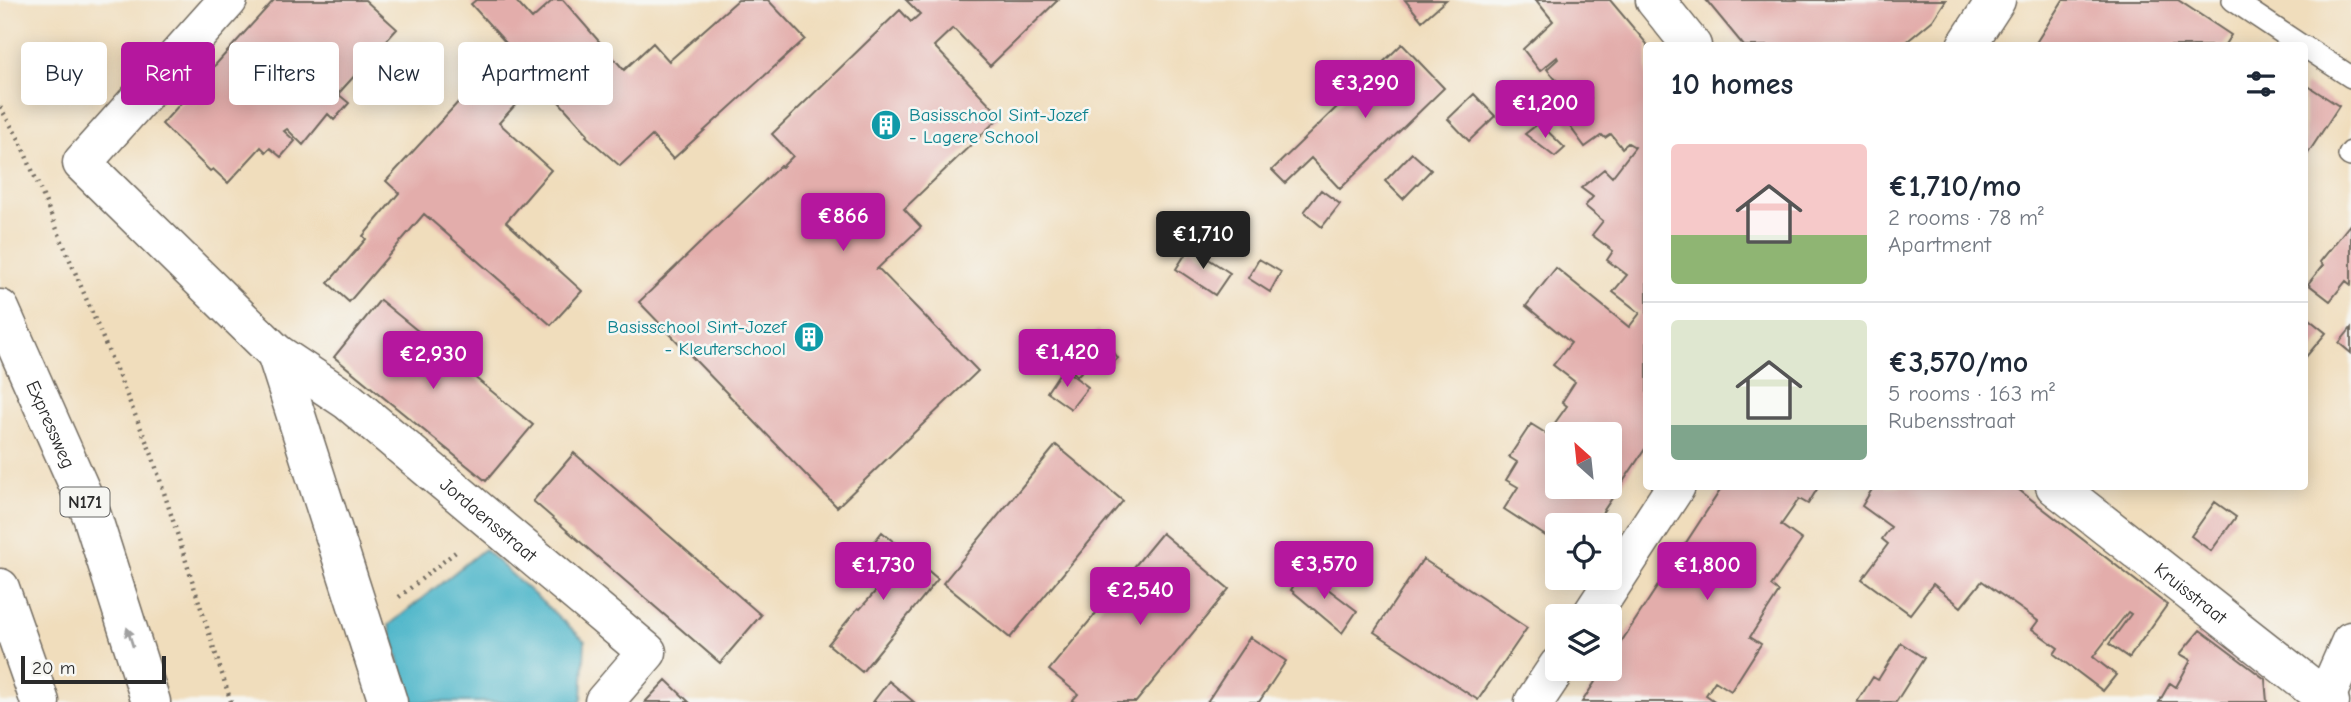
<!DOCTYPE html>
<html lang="en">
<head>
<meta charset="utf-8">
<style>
	body { margin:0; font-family:"Comic Neue",sans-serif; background:#f6f6f7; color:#1f2937; height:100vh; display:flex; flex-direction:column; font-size:26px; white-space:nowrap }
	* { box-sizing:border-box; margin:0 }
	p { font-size:23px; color:#747a83 }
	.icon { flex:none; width:38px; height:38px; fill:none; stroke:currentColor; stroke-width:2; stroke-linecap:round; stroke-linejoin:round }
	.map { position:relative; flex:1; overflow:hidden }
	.drawer { position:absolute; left:1643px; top:42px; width:665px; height:448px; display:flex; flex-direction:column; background:#fff; border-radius:7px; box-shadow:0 4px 18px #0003 }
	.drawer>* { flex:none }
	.top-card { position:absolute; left:21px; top:42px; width:665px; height:63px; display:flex; gap:14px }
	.needle { width:46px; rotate:333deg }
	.tools { position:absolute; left:1545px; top:422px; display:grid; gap:14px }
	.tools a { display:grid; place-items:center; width:77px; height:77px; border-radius:7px; background:#fff; box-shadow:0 4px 18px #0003; font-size:35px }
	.scale { position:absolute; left:21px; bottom:18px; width:145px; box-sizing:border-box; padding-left:7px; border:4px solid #2b2b2b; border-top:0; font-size:19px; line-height:24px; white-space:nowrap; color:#2b2b2b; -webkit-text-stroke:5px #f6f6f2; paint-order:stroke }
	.price { position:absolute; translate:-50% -60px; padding:0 16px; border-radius:7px; background:#b5179e; color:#fff; font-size:23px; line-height:46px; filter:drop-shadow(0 2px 4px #0008) }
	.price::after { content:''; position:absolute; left:50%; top:42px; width:21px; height:16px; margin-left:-10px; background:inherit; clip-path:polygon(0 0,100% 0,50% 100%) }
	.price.selected { background:#222; color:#fff }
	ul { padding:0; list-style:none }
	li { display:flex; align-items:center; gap:21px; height:175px; padding:0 28px }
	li+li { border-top:2px solid #e0e1e3 }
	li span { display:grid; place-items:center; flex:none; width:196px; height:140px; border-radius:7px; color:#555 }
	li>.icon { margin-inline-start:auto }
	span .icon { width:84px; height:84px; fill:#fffc; stroke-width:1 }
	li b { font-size:30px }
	h2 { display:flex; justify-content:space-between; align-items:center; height:84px; padding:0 28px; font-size:30px }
	.pill { padding:0 24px; border-radius:7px; background:#fff; box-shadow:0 4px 18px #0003; font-size:24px; line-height:63px }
	.pill.selected { background:#b5179e; color:#fff }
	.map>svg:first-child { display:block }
	.water { fill:#4bb5c9; stroke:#3b707a; stroke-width:2 }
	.building { fill:#e3adab; fill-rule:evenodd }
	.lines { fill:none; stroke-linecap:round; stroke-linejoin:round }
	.service-casing { stroke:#70695e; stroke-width:24 }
	.minor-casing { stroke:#70695e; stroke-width:41 }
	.trunk-casing { stroke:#70695e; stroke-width:41 }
	.path { stroke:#70695e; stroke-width:4.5; stroke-dasharray:2 5; stroke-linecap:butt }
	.service { stroke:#fff; stroke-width:21 }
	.minor { stroke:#fff; stroke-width:38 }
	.trunk { stroke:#fff; stroke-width:38 }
	.oneway { fill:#a0a0a0 }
	.labels { text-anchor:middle; stroke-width:5; stroke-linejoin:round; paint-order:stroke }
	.shield { fill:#f6f6f2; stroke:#686867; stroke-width:2 }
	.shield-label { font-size:18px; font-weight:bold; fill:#2b2b2b }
	.culture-label { font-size:19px; fill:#0d838f; stroke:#f6f6f2; text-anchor:start }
	.street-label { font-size:19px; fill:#2b2b2b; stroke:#f6f6f2 }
</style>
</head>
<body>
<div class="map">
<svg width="2351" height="702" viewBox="0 0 2351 702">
	<rect width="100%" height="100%" fill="#f6f6f2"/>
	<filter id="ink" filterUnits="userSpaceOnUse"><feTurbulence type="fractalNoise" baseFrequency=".0143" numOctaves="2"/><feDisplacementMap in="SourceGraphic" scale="14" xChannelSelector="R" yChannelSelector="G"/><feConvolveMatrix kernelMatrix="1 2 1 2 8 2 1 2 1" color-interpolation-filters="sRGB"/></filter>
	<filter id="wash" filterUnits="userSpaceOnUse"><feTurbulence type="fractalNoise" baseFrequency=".00686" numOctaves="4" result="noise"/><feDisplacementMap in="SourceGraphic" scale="28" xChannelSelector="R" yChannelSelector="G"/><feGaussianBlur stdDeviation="1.57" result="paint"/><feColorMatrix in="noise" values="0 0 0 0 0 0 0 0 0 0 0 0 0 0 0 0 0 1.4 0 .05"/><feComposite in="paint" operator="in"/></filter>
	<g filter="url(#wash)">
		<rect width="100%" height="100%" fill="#f0ddbc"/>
		<!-- water -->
		<path class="water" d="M 484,549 L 585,641 L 582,700 L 580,702 L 410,702 L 389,625 Z"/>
		<g id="blocks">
			<!-- building -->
			<path class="building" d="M 274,0 L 365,0 L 397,29 L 338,94 L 349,103 L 334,120 L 328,114 L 303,145 L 287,129 L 284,131 L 295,141 L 281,157 L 270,148 L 266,152 L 261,147 L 228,183 L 213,169 L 210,171 L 162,124 Z
				M 476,0 L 515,0 L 532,19 L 553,0 L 563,0 L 624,70 L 653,43 L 669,61 L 738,0 L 768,0 L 805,39 L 673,159 L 652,136 L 620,166 L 586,136 L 588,134 L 471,4 Z
				M 906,0 L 1058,0 L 990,66 L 953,28 L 934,46 L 1001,116 L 904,209 L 921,227 L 877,269 L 880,270 L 978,371 L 837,507 L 639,302 L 780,166 L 782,167 L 793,156 L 772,134 L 900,10 L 911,22 L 920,14 Z
				M 1405,0 L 1446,0 L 1422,21 Z
				M 1536,0 L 1610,0 L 1647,44 L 1647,446 L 1594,525 L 1558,525 L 1558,544 L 1504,509 L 1518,487 L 1506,480 L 1517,462 L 1509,457 L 1531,424 L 1547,434 L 1567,406 L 1562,402 L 1575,382 L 1553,365 L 1571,343 L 1526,306 L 1556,268 L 1629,327 L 1640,313 L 1613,292 L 1627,275 L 1607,260 L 1613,251 L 1592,235 L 1603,221 L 1585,206 L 1593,197 L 1581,188 L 1604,169 L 1612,177 L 1635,147 L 1628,143 L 1622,148 L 1611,134 L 1605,138 L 1602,135 L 1585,147 L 1565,120 L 1591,98 L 1582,87 L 1570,97 L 1547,69 L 1558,59 L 1557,57 L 1540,71 L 1523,49 L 1553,21 ZM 1558,434 L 1610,434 L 1610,486 L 1558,486 Z
				M 1706,0 L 1946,0 L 1933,20 L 1904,44 L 1905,46 L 1744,46 Z
				M 2063,0 L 2178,0 L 2231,35 L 2224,46 L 2034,46 Z
				M 1402,44 L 1444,88 L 1340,189 L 1311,158 L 1285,183 L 1272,170 Z
				M 483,75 L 490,82 L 493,79 L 517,103 L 499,123 L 551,170 L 506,222 L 582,291 L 551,325 L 424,214 L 349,302 L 328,283 L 366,239 L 363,236 L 399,193 L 386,181 Z
				M 2305,84 L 2339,106 L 2305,158 Z
				M 1474,94 L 1495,116 L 1469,141 L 1448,119 Z
				M 1539,123 L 1565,148 L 1555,157 L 1525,134 Z
				M 1412,153 L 1431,170 L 1403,199 L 1385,181 Z
				M 1321,190 L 1340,204 L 1322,227 L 1304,212 Z
				M 2351,223 L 2351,285 L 2346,281 L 2330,301 L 2308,284 L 2323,265 L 2320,262 Z
				M 1190,247 L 1230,273 L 1215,295 L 1176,269 Z
				M 1259,259 L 1281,272 L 1270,292 L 1248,278 Z
				M 380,300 L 533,425 L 486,481 L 334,357 Z
				M 2305,316 L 2326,333 L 2305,358 Z
				M 2351,328 L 2351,353 L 2339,343 Z
				M 1098,330 L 1118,358 L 1108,367 L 1098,355 L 1077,376 L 1064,362 Z
				M 1063,368 L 1088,387 L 1071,409 L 1047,392 Z
				M 1056,445 L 1123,501 L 1010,638 L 943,583 Z
				M 574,453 L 761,615 L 720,663 L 533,501 Z
				M 1723,486 L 1819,486 L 1808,504 L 1799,499 L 1781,525 L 1802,540 L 1771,586 L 1779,592 L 1750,637 L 1761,644 L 1731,691 L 1715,681 L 1706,695 L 1716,702 L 1582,702 L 1604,668 L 1610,668 L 1610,659 Z
				M 1874,486 L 2014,486 L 2167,605 L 2129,658 L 2109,644 L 2131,614 L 2128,612 L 2093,657 L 2116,675 L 2103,691 L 2054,654 L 2058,648 L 2032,629 L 2038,621 L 1982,581 L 1961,607 L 1933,584 L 1910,614 L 1862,579 L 1888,544 L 1882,539 L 1891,527 L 1862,506 Z
				M 2215,502 L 2236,517 L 2211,551 L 2191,536 Z
				M 882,532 L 938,579 L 862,672 L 828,644 L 858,608 L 860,609 L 882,584 L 857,564 Z
				M 1162,533 L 1229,589 L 1136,702 L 1071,702 L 1078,694 L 1049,670 Z
				M 1423,559 L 1527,628 L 1478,700 L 1374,632 Z
				M 1303,570 L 1357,611 L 1342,633 L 1291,590 Z
				M 2200,630 L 2265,679 L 2267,702 L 2159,702 L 2170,683 L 2176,687 L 2191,660 L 2180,654 Z
				M 1250,637 L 1286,661 L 1259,702 L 1207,702 Z
				M 1901,643 L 1924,658 L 1896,702 L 1857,702 L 1873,677 L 1878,680 Z
				M 666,680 L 689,702 L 645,702 Z
				M 889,681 L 914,702 L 873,702 Z"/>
		</g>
	</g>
	<g filter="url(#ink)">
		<use href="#blocks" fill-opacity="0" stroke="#70695e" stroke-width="2"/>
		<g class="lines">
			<!-- service casing -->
			<g class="service-casing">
				<path id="service" d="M 2233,0 L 2302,46
					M 2305,47 L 2351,77
					M 2351,152 L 2349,155 L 2351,156"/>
			</g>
			<!-- minor casing -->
			<g class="minor-casing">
				<g id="minor">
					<path id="s1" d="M 228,0 L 82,163 L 276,353 L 348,401 L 647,652 L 604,702"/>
					<path d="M 1655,0 L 1692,46"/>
					<path d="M 1966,46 L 1996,0"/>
					<path d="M 276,353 L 388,702"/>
					<path id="s2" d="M 2055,486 L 2330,702"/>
					<path d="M 1591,616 L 1676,486"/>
					<path d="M 1534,702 L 1558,666"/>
					<path d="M 2324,702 L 2351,641"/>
				</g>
			</g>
			<!-- trunk casing -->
			<g class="trunk-casing">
				<g id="trunk">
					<path id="s3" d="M 0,309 L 92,516 L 151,702"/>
					<path d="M 0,588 L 40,702"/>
				</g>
			</g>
			<!-- path -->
			<path class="path" d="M 0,107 L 19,139 L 152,455 L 231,702
				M 399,597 L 458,550"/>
			<!-- service -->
			<use href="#service" class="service"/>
			<!-- minor -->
			<use href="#minor" class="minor"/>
			<!-- trunk -->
			<use href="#trunk" class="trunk"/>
		</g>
		<!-- one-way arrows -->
		<defs><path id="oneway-solid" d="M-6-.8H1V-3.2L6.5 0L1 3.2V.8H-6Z" transform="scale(1.75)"/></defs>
		<use class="oneway" href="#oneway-solid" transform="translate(130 637) rotate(-108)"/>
	</g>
	<!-- icons -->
	<defs>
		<g id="building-disc" transform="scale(1.575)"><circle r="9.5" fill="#0f9aa8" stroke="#f6f6f2"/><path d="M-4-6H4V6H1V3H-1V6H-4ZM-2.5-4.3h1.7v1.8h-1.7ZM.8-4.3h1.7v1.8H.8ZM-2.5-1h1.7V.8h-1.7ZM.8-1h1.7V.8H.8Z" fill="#fff"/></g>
	</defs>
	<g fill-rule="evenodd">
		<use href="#building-disc" x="886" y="125"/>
		<use href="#building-disc" x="809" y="337"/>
	</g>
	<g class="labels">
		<!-- shield labels -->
		<rect class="shield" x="60.5" y="487.5" width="49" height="29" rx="5"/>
		<g class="shield-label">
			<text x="85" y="508">N171</text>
		</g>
		<!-- culture labels -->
		<g class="culture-label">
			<text x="909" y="121">Basisschool Sint-Jozef<tspan x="909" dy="22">- Lagere School</tspan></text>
			<text x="786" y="333" text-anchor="end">Basisschool Sint-Jozef<tspan x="786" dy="22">- Kleuterschool</tspan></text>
		</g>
		<!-- street labels -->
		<g class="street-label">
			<text dy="7" stroke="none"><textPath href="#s3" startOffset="126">Expressweg</textPath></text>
			<text dy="7" stroke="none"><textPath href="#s1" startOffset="761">Jordaensstraat</textPath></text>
			<text dy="7" stroke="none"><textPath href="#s2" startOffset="173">Kruisstraat</textPath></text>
		</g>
	</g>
</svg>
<div class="tools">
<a><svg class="needle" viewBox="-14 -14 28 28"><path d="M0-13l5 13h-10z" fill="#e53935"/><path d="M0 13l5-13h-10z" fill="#747a83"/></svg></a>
<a><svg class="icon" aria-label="locate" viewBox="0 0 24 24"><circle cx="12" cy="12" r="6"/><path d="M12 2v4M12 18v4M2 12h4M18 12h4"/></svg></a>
<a><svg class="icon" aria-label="layers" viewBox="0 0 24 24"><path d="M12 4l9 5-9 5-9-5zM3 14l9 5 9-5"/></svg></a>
</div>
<div class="scale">20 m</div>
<b class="price" style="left:1365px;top:120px">€3,290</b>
<b class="price" style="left:1545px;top:140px">€1,200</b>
<b class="price" style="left:843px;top:253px">€866</b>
<b class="price selected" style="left:1203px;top:271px">€1,710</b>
<b class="price" style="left:1067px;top:389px">€1,420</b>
<b class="price" style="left:433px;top:391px">€2,930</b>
<b class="price" style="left:1324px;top:601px">€3,570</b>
<b class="price" style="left:883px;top:602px">€1,730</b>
<b class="price" style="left:1707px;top:602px">€1,800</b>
<b class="price" style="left:1140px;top:627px">€2,540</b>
<div class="top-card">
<a class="pill">Buy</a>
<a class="pill selected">Rent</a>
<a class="pill">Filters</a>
<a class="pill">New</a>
<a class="pill">Apartment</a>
</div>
<section class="drawer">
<h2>10 homes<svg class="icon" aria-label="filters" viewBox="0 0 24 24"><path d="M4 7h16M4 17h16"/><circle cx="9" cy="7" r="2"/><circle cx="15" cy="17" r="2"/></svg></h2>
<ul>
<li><span style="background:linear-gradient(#f6c9c9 65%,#8fb573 0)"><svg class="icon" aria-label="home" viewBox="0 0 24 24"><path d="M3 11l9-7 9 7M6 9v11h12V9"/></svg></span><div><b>€1,710/mo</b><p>2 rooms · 78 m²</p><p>Apartment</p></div></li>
<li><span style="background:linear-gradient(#dfe7d0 75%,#7fa58c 0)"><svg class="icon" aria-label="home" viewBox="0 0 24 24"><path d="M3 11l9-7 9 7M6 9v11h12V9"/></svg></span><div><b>€3,570/mo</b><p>5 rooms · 163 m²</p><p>Rubensstraat</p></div></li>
</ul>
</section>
</div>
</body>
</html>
